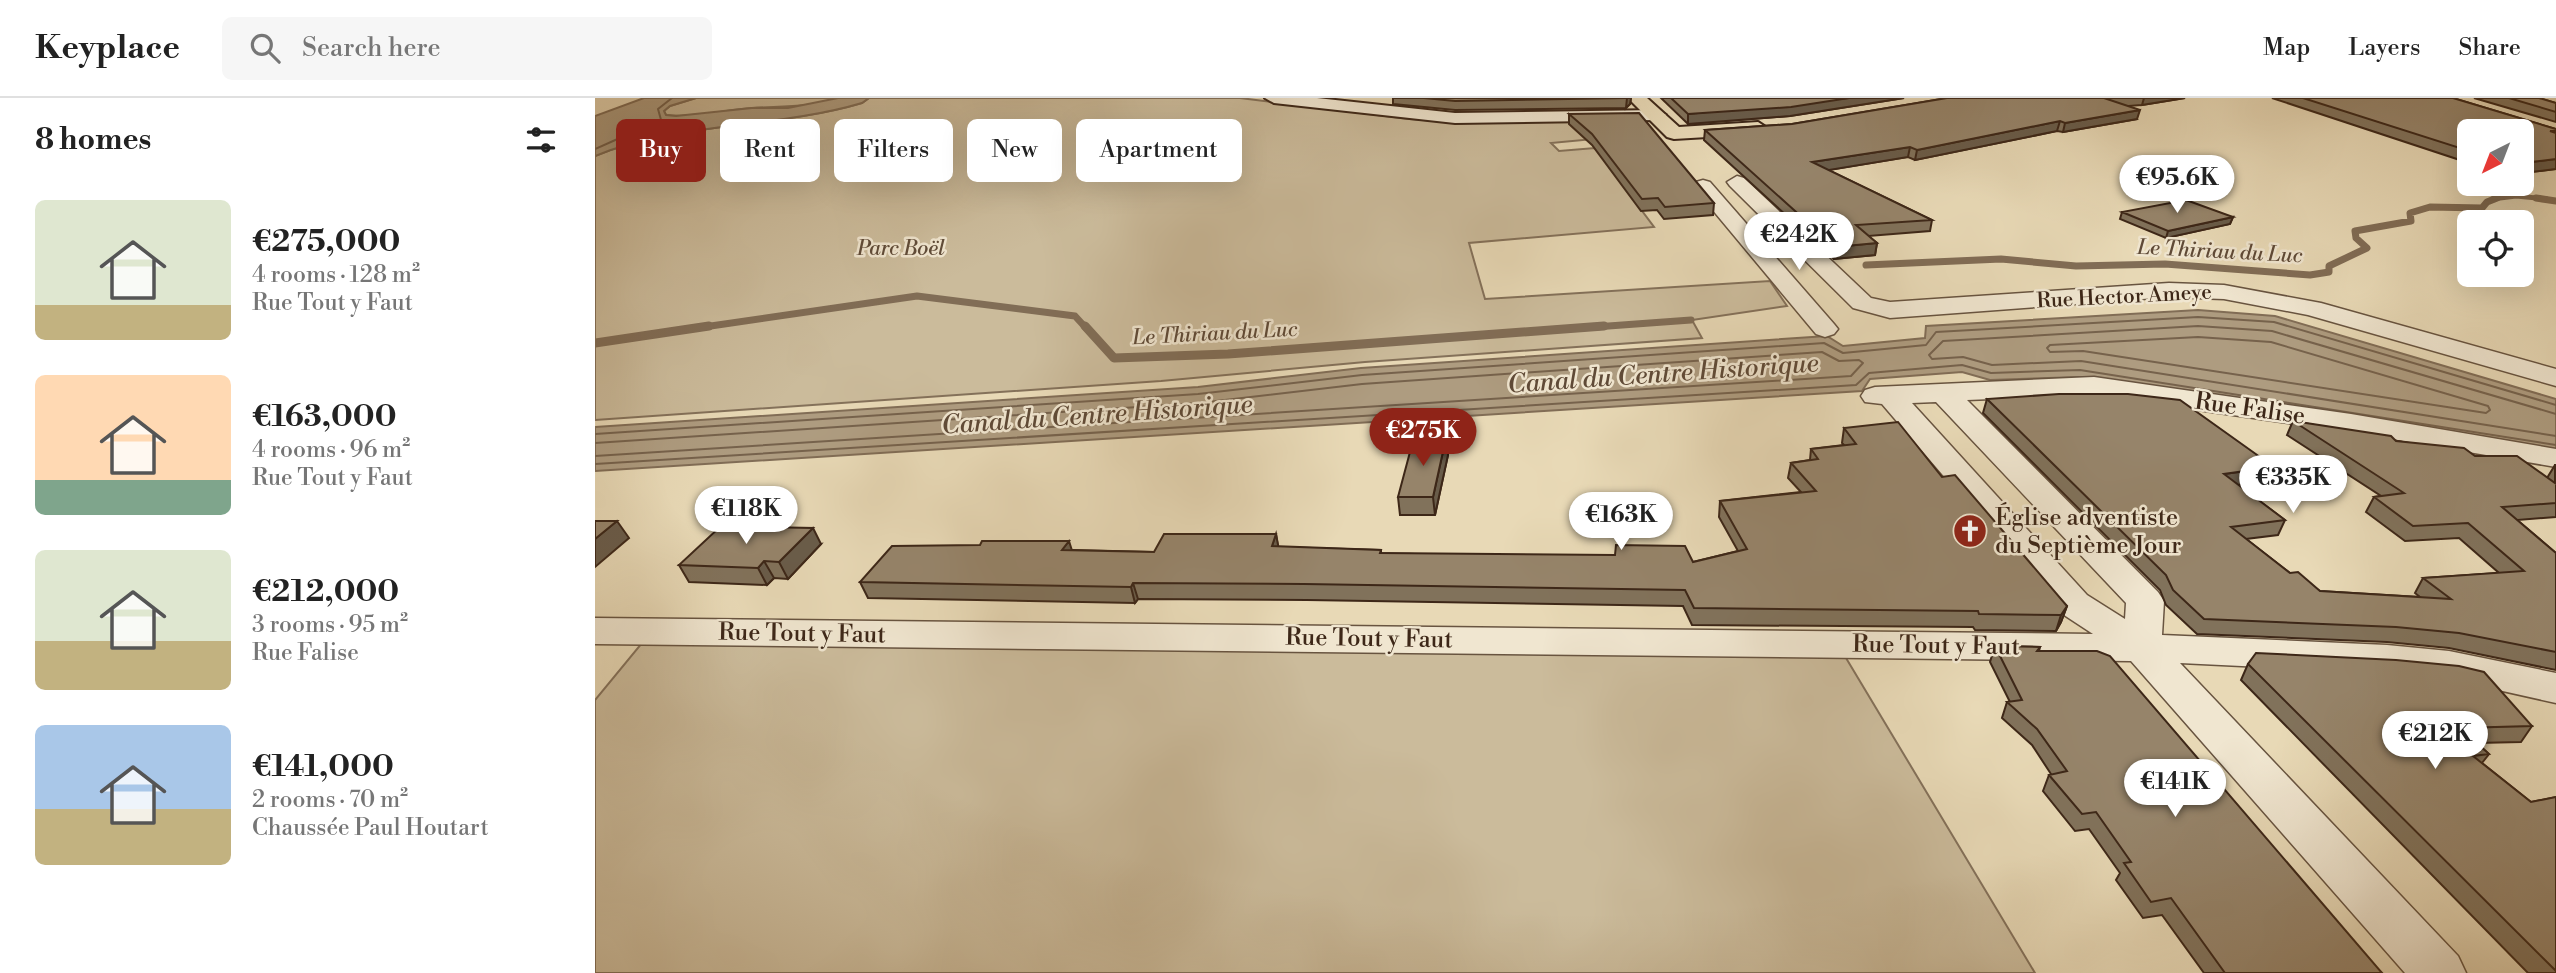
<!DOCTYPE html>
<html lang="en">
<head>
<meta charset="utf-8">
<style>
	body { margin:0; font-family:"Libre Bodoni",serif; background:#f6f6f6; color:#222; height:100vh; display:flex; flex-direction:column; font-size:26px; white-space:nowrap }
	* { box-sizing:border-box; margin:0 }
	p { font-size:23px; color:#767676 }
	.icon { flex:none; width:38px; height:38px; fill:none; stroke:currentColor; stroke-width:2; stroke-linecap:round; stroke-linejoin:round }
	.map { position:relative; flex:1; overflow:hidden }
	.sheet { display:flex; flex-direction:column; background:#fff; width:595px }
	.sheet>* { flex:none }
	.banner { position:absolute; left:21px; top:21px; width:665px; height:63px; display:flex; gap:14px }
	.needle { width:46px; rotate:222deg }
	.buttons { position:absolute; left:1862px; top:21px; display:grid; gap:14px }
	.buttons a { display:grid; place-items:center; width:77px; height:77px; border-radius:10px; background:#fff; box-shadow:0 7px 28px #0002; font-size:35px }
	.price { position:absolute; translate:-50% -60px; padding:0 16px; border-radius:24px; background:#fff; color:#222; font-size:23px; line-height:46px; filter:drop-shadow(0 2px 4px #0008) }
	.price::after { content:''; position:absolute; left:50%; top:42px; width:21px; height:16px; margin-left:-10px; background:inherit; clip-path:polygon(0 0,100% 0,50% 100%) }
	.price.selected { background:#8f2418; color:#fff }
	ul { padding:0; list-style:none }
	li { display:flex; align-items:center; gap:21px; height:175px; padding:0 35px }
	li span { display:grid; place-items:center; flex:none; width:196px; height:140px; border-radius:10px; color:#555 }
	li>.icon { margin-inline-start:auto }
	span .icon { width:84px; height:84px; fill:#fffc; stroke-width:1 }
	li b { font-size:30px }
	h2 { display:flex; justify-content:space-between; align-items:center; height:84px; padding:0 35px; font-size:30px }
	.tag { padding:0 24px; border-radius:10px; background:#fff; box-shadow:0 7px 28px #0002; font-size:24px; line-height:63px }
	.tag.selected { background:#8f2418; color:#fff }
	header { display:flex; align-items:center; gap:42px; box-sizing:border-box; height:98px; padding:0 35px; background:#fff; border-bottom:2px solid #e0e0e0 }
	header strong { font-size:33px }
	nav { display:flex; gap:38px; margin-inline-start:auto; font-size:24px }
	.search { width:490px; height:63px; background:#f6f6f6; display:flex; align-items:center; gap:18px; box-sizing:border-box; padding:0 24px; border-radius:10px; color:#767676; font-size:26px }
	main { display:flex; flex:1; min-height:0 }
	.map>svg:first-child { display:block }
	.green { fill:#cbbb9b; stroke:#84715a; stroke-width:2 }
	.water { fill:#ae9c80; stroke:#816d56; stroke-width:2 }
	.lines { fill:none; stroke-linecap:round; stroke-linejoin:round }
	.shore { stroke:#76624c; stroke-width:2 }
	.stream-far2 { stroke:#816d56; stroke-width:5 }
	.stream-far1 { stroke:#816d56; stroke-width:7 }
	.stream { stroke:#816d56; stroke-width:9 }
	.street-casing { stroke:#685440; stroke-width:3 }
	.secondary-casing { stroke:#3d2718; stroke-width:4 }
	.primary-casing { stroke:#3d2718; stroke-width:4 }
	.street { fill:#f0e6d0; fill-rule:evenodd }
	.secondary { fill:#f0e6d0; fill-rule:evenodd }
	.primary { fill:#e8d9b6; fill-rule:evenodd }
	.wall { fill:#81725b; stroke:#3d2718; stroke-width:2 }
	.shaded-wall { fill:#695c4a; stroke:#3d2718; stroke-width:2 }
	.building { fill:#96846a; stroke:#3d2718; stroke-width:2 }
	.labels { text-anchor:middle; stroke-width:5; stroke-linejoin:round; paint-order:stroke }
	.far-park-label { font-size:21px; font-style:italic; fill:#604c39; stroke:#f0e6d0 }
	.far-water-label { font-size:21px; font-style:italic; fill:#5f4a37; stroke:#f0e6d0 }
	.far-street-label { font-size:21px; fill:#3d2718; stroke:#f0e6d0 }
	.street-label { font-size:24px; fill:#3d2718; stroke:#f0e6d0 }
	.poi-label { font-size:24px; fill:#3d2718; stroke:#f0e6d0; text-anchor:start }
	.water-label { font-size:26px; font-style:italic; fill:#5f4a37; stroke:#f0e6d0 }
</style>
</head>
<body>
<header>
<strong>Keyplace</strong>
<div class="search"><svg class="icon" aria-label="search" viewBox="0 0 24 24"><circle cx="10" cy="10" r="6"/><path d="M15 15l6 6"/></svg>Search here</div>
<nav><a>Map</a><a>Layers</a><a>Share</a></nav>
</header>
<main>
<section class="sheet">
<h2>8 homes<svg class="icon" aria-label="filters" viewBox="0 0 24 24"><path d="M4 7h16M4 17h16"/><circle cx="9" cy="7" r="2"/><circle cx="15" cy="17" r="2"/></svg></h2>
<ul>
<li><span style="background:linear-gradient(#dfe7d0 75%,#c2b280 0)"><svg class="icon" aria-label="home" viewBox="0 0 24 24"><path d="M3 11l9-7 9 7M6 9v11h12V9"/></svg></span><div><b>€275,000</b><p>4 rooms · 128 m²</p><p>Rue Tout y Faut</p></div></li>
<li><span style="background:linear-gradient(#ffd9b3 75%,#7fa58c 0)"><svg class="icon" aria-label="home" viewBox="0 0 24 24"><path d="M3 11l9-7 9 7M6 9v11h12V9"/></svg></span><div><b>€163,000</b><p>4 rooms · 96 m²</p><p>Rue Tout y Faut</p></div></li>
<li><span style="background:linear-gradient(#dfe7d0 65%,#c2b280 0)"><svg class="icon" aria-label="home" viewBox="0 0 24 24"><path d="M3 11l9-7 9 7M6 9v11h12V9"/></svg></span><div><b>€212,000</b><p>3 rooms · 95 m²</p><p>Rue Falise</p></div></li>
<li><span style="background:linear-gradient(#a9c7e8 60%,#c2b280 0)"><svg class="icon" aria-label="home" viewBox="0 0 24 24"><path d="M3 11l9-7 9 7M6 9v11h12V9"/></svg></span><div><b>€141,000</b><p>2 rooms · 70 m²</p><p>Chaussée Paul Houtart</p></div></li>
</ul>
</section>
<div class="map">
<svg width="1961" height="875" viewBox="0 0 1961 875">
	<rect width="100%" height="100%" fill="#e8d9b6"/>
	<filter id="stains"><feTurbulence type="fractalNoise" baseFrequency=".00286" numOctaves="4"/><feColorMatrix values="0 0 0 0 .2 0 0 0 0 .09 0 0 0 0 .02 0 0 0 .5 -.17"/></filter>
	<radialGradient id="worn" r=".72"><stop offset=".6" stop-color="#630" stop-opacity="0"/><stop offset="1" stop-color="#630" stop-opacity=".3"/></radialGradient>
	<!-- green -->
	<path class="green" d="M 101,0 L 243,0 C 215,10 186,8 157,10 C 128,12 100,20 71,17 L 69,13 L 75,8 Z
		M 274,0 L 645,0 L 814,21 L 858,24 L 1036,20 L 1052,36 L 956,45 L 964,53 L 1000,50 L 1059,129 L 874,145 L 890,201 L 1175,183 L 1192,208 L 1097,222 L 1107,240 L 770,264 L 566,283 L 0,322 L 0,58 C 85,23 179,31 267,5 Z
		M 56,534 L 1242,545 L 1440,875 L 0,875 L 0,602 Z"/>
	<!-- water -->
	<path class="water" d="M 49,0 L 101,0 L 75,8 L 69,13 L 71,17 L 81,18 L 157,10 L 193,10 L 243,0 L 274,0 L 267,5 C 179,31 85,23 0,58 L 0,18 Z
		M 1603,212 L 1680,218 L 1961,301 L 1961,354 L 1928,347 L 1484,279 L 1395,282 L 1367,274 L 1275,281 L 1267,293 L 0,373 L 0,329 L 603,289 L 766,270 L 1232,238 L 1248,248 L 1330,240 L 1331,228 Z"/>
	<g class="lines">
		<!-- shore -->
		<path class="shore" d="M 0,51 L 27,39 L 68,29 L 63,11 L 77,0
			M 1603,239 L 1676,244 L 1893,308 L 1895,312 L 1891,315 L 1488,253 L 1455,254 L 1452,250 L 1455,247 Z
			M 1961,316 L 1677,233 L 1603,228 L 1348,243 L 1334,257 L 1337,261 L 1368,259 L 1397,267 L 1486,263 L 1961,338
			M 0,336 L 603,296 L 767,277 L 1229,245 L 1248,255 L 1331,247 L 1341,234 L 1603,219 L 1679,224 L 1961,307
			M 0,345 L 604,305 L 767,286 L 1227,254 L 1244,263 L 1264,262 L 1268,265 L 1256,278 L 0,358
			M 0,366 L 1261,287 L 1274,275 L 1367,267 L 1396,275 L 1485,272 L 1961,347"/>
		<!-- stream-far2 -->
		<path class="stream-far2" d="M 1897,101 L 1921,98 L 1952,101"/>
		<!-- stream-far1 -->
		<path class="stream-far1" d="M 1941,100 L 1961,103
			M 1271,167 L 1406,161 L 1481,168 L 1570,166 L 1715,177 L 1734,174 L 1734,168 L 1772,150 L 1761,140 L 1760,133 L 1816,123 L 1815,115 L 1835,109 L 1887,110 L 1892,104 L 1902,100
			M 102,230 L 322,198 L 480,218 L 491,230
			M 986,230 L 1096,222"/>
		<!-- stream -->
		<path class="stream" d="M 490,228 L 519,260 L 633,256 L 1009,228
			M 0,245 L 114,228"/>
		<!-- street casing -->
		<g class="street-casing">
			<path id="street" d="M 1142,78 L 1149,80 L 1276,200 L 1295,204 L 1574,185 L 1629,187 L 1726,205 L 1961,271 L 1961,288 L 1713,217 L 1629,201 L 1574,199 L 1295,220 L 1258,210 L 1135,88 L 1132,84 Z
				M 1108,82 L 1115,84 L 1239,226 L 1243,231 L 1239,236 L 1230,239 L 1221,236 L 1101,92 L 1098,88 L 1101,84 Z
				M 1499,279 L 1756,316 L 1961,351 L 1961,369 L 1756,334 L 1499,297 L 1372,302 L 1563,494 L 1569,503 L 1567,537 L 1792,547 L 1854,553 L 1961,575 L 1961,605 L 1854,581 L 1792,575 L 1585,565 L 1863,858 L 1871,875 L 1810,875 L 1536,563 L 0,546 L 0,520 L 1498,536 L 1466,515 L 1287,306 L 1270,304 L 1266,298 L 1270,292 L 1280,289 ZM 1341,304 L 1531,505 L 1530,521 L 1492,497 L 1317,305 Z"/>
		</g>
		<!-- secondary casing -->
		<g class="secondary-casing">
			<path id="secondary" d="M 670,0 L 722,0 L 860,15 L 1062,12 L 1071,17 L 1062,22 L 860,25 L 679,5 Z"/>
		</g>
		<!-- primary casing -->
		<g class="primary-casing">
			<path id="primary" d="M 1033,0 L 1052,0 L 1084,29 L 1163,24 L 1172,30 L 1163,36 L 1079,41 L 1072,39 Z"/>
		</g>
		<!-- street -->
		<use href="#street" class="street"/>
		<!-- secondary -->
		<use href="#secondary" class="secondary"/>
		<!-- primary -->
		<use href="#primary" class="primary"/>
	</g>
	<!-- wall -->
	<path class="wall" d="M 798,0 L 1036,0 L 1035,6 L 1031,10 L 860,12 L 798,6 Z
		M 1066,0 L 1309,0 L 1195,18 L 1093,26 Z
		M 1352,0 L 1590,0 L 1547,7 L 1532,8 L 1542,21 L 1468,34 L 1462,33 L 1320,62 L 1313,59 L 1233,72 L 1337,122 L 1335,133 L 1273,138 L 1282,145 L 1280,157 L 1239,161 L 1109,42 L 1110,32 L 1197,26 Z
		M 1677,0 L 1858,0 L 1961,31 L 1961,71 L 1927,75 L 1927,33 L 1874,33 L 1874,65 Z
		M 1879,0 L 1944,0 L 1961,5 L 1961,24 Z
		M 974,16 L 1119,105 L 1118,117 L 1069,121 L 1062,112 L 1046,113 L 997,47 L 974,26 Z
		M 1527,114 L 1638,119 L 1635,126 L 1571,140 L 1525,121 Z
		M 1392,301 L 1679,369 L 1673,383 L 1644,388 L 1690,422 L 1683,437 L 1651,441 L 1695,475 L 1725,493 L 1825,499 L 1820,495 L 1828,480 L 1904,475 L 1864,440 L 1810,443 L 1771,414 L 1779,399 L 1786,398 L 1692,337 L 1698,323 L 1880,358 L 1952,380 L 1960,367 L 1961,367 L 1961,419 L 1922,422 L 1961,455 L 1961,572 L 1854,550 L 1792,544 L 1602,536 L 1571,507 L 1565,492 L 1388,315 Z
		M 1249,330 L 1347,379 L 1472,508 L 1466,524 L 1461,533 L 1380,532 L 1378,529 L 1097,527 L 1088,508 L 712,502 L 543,501 L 540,505 L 273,500 L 265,484 L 477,452 L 559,454 L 681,436 L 683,449 L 786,452 L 786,455 L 1098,464 L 1143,453 L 1124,419 L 1125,403 L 1206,394 L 1193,380 L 1196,365 L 1215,362 L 1216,351 L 1249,347 L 1247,345 Z
		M 851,340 L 853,357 L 840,417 L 805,417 L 803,399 Z
		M 226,446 L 193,481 L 179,480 L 172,487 L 94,484 L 84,467 Z
		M 1400,548 L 1445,549 L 1444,553 L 1787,875 L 1609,875 L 1567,817 L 1548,820 L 1521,782 L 1525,775 L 1494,731 L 1480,733 L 1448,693 L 1454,677 L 1456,676 L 1437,647 L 1407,620 L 1412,604 L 1415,604 L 1395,564 Z
		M 1653,566 L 1937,628 L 1926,644 L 1882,645 L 1894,656 L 1887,665 L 1936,704 L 1961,699 L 1961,875 L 1933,875 L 1646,582 Z"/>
	<!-- shaded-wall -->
	<path class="shaded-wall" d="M 1032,0 L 1036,0 L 1035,6 L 1031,10 Z
		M 1254,0 L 1309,0 L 1195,18 L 1093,26 L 1093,16 Z
		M 1549,0 L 1590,0 L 1547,7 Z
		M 1545,12 L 1542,21 L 1468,34 L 1470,25 Z
		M 1465,23 L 1462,33 L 1320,62 L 1322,52 Z
		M 1315,49 L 1313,59 L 1216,75 L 1217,64 Z
		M 1961,61 L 1961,71 L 1927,75 L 1927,65 Z
		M 1638,119 L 1635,126 L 1571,140 L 1573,133 Z
		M 1282,145 L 1280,157 L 1239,161 L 1240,149 Z
		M 851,340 L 853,357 L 840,417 L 838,399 Z
		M 1679,369 L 1673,383 L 1623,390 L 1629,376 Z
		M 22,423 L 34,440 L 0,469 L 0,441 Z
		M 218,430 L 226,446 L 193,481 L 184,464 Z
		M 681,436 L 684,452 L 677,448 Z
		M 474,443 L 479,459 L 467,452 Z
		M 169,463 L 179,480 L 172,487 L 163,470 Z
		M 538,485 L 543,501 L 540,505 L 536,489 Z
		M 1472,508 L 1466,524 L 1461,533 L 1466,517 Z"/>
	<!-- building -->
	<path class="building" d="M 829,0 L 1032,0 L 860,3 Z
		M 1076,0 L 1254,0 L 1196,9 L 1093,16 Z
		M 1352,0 L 1509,0 L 1545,12 L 1470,25 L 1465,23 L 1322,52 L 1315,49 L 1217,64 L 1337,122 L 1261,127 L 1282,145 L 1240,149 L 1110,32 L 1197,26 Z
		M 1708,0 L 1858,0 L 1961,31 L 1961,33 L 1955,33 L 1961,35 L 1961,61 L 1927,65 L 1927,33 L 1874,33 L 1874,53 Z
		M 1914,0 L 1944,0 L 1961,5 L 1961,14 Z
		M 1044,15 L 1119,105 L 1070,109 L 1063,100 L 1047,101 L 997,36 L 974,16 Z
		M 1591,102 L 1638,119 L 1573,133 L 1527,114 Z
		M 1464,296 L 1533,296 L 1585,302 L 1679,369 L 1629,376 L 1690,422 L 1636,429 L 1695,475 L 1703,474 L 1725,493 L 1856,501 L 1828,480 L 1929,473 L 1873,425 L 1818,428 L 1779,399 L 1809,395 L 1698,323 L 1796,338 L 1801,343 L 1869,350 L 1880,358 L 1922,358 L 1960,385 L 1960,367 L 1961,367 L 1961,405 L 1907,409 L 1961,455 L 1961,554 L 1864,535 L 1801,529 L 1609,521 L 1578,492 L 1571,477 L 1392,301 Z
		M 1303,324 L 1347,379 L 1360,377 L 1472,508 L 1466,517 L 1384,516 L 1383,513 L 1099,510 L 1090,492 L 709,486 L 538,485 L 536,489 L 265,484 L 297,448 L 385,447 L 387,443 L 474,443 L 467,452 L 559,454 L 569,436 L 681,436 L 677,448 L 786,452 L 785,455 L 1020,457 L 1021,447 L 1090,448 L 1098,464 L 1152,451 L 1125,403 L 1221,393 L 1196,365 L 1223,361 L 1216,351 L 1261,346 L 1249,330 Z
		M 819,339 L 851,340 L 838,399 L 803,399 Z
		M 0,423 L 22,423 L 0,441 Z
		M 126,428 L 218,430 L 184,464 L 169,463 L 163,470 L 84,467 Z
		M 1400,548 L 1445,549 L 1442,553 L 1502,553 L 1515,558 L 1787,875 L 1630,875 L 1576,800 L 1556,804 L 1529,765 L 1536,764 L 1501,714 L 1487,716 L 1454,677 L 1472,673 L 1442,631 L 1412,604 L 1427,602 Z
		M 1661,555 L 1801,562 L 1864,568 L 1889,574 L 1937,628 L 1865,630 L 1894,656 L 1878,658 L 1936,704 L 1961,699 L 1961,873 L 1653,566 Z"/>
	<!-- icons -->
	<defs>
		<g id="church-disc" transform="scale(1.75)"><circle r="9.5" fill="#8f2418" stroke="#f0e6d0"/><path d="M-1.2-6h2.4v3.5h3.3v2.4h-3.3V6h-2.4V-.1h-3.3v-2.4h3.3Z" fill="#fff"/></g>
	</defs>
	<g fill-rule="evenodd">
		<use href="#church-disc" x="1375" y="433"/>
	</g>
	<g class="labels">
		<!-- far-park labels -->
		<g class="far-park-label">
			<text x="306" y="157">Parc Boël</text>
		</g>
		<!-- far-water labels -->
		<g class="far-water-label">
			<text transform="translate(1625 153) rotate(3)" y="7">Le Thiriau du Luc</text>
			<text transform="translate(620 235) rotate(-3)" y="7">Le Thiriau du Luc</text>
		</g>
		<!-- far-street labels -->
		<g class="far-street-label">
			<text transform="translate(1529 198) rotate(-3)" y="7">Rue Hector Ameye</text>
		</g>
		<!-- street labels -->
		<g class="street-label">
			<text transform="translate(1655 310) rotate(8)" y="8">Rue Falise</text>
			<text transform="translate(207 535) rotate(1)" y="8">Rue Tout y Faut</text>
			<text transform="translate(774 540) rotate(1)" y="8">Rue Tout y Faut</text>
			<text transform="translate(1341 547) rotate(1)" y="8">Rue Tout y Faut</text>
		</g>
		<!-- poi labels -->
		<g class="poi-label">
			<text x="1400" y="427">Église adventiste<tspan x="1400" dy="28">du Septième Jour</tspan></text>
		</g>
		<!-- water labels -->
		<g class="water-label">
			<text transform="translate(1068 275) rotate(-4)" y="9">Canal du Centre Historique</text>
			<text transform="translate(502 316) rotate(-4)" y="9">Canal du Centre Historique</text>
		</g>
	</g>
	<rect width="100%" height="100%" filter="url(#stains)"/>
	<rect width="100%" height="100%" fill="url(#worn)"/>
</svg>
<div class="buttons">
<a><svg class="needle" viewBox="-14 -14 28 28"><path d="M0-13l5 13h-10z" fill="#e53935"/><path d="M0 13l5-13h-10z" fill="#767676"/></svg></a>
<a><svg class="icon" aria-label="locate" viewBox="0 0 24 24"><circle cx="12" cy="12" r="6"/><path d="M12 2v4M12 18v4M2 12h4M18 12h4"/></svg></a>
</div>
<b class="price" style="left:1582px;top:117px">€95.6K</b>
<b class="price" style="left:1204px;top:174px">€242K</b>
<b class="price selected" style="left:828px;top:370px">€275K</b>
<b class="price" style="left:1698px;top:417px">€335K</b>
<b class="price" style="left:151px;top:448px">€118K</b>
<b class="price" style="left:1026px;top:454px">€163K</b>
<b class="price" style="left:1840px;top:673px">€212K</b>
<b class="price" style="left:1580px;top:721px">€141K</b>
<div class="banner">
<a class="tag selected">Buy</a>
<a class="tag">Rent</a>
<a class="tag">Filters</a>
<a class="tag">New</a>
<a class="tag">Apartment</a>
</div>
</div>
</main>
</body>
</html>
